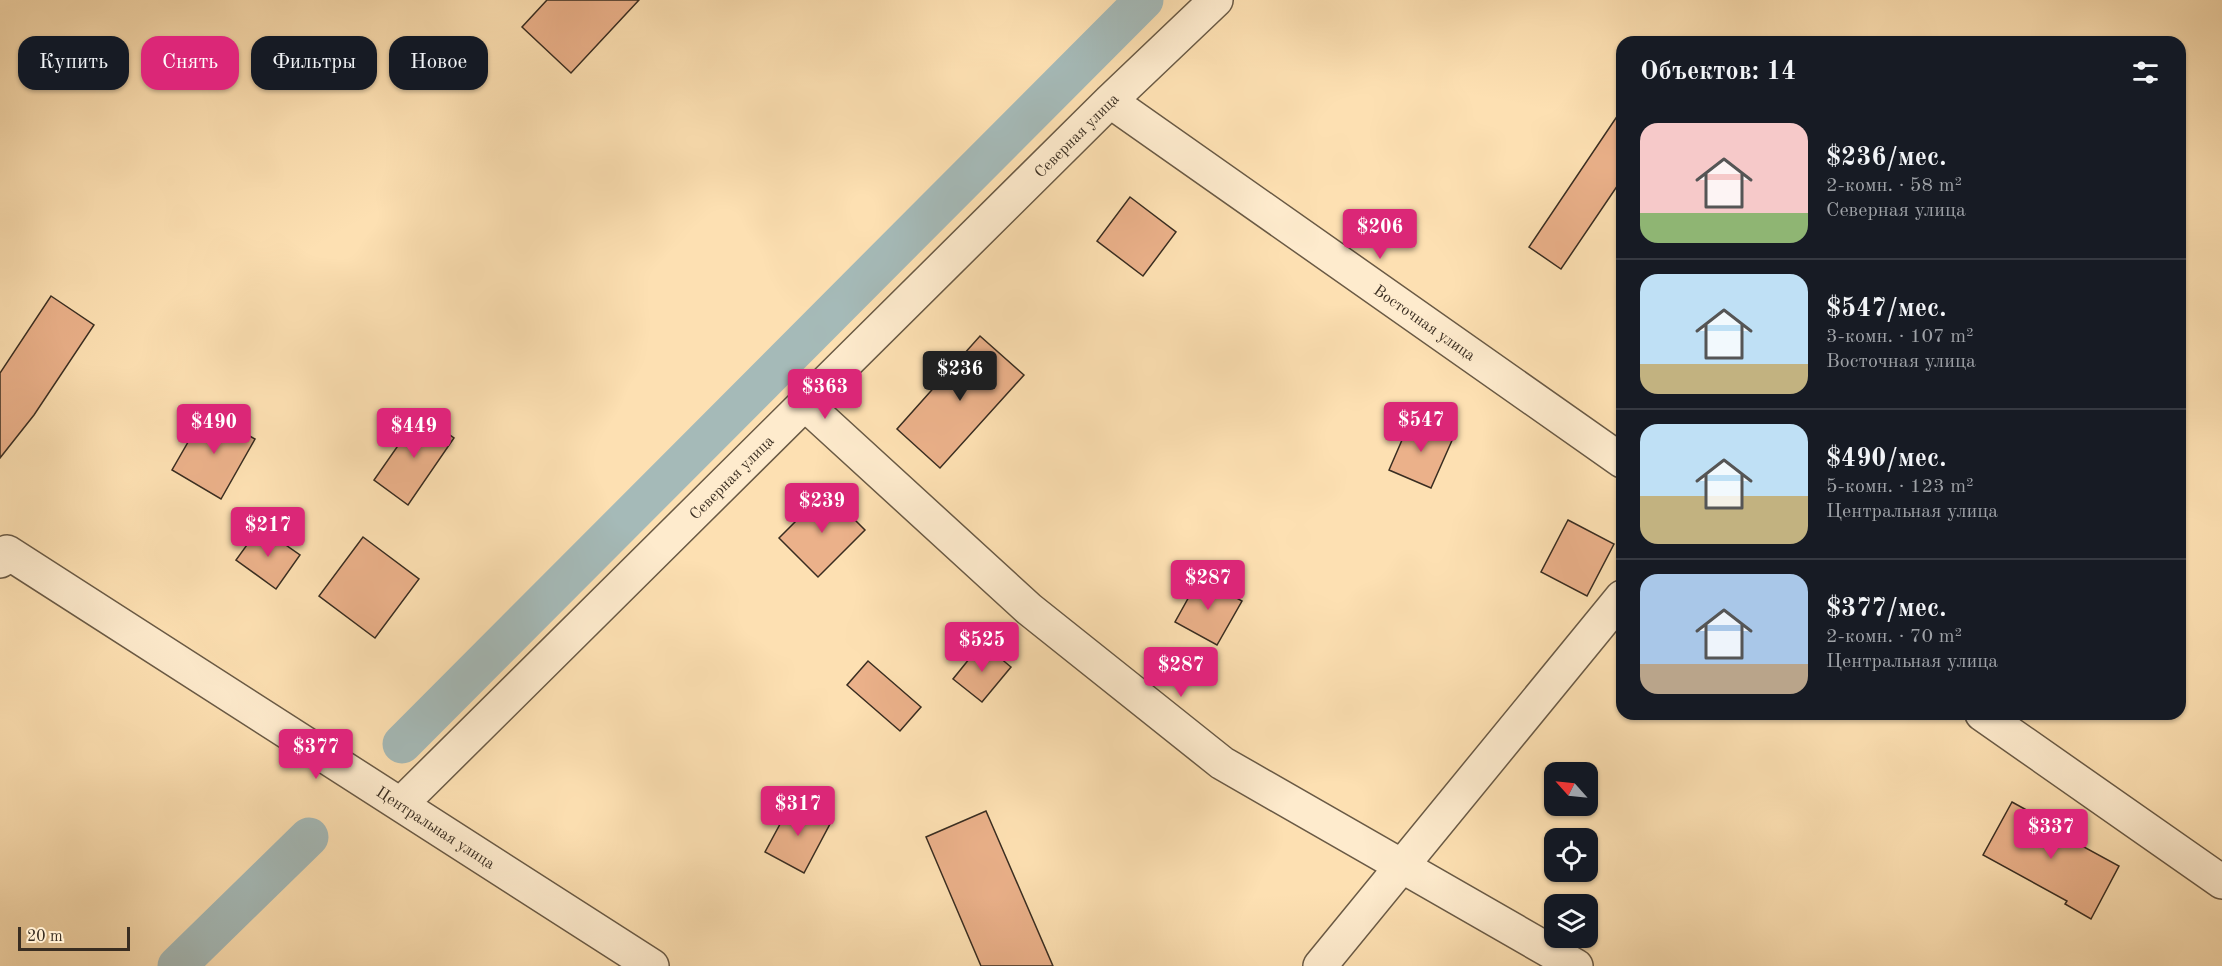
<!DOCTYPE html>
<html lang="ru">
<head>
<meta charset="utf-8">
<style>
	body { margin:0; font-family:"Old Standard TT",serif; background:#242831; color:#f1f3f6; height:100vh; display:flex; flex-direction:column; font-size:22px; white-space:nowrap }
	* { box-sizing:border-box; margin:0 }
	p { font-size:20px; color:#9ea1a6 }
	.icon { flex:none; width:33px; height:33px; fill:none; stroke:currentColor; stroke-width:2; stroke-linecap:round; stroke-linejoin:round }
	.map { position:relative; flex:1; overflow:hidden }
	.side { position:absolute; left:1616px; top:36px; width:570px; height:684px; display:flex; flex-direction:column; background:#171b24; border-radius:18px; box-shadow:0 2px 4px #0004 }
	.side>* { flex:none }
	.guide { position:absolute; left:18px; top:36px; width:570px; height:54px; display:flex; gap:12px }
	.needle { width:39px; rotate:297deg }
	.tools { position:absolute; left:1544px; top:762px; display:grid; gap:12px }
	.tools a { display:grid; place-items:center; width:54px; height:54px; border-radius:12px; background:#171b24; box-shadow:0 2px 4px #0004; font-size:30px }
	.scale { position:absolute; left:18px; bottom:15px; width:112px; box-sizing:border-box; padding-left:6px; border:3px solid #392d21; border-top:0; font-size:16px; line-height:21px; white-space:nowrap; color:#392d21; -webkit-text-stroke:4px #feebcd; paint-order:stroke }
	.price { position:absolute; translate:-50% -51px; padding:0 14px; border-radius:6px; background:#db2777; color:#fff; font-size:20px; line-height:39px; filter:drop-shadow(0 2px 3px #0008) }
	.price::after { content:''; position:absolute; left:50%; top:36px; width:18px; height:14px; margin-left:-9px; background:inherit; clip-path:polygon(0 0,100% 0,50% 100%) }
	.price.selected { background:#222; color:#fff }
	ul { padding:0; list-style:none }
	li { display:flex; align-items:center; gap:18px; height:150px; padding:0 24px }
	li+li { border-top:2px solid #363941 }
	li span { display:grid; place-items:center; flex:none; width:168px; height:120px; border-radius:18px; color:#555 }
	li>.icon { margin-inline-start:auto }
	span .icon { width:72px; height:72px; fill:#fffc; stroke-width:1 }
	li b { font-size:26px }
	h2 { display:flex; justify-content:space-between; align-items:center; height:72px; padding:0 24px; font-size:26px }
	.chip { padding:0 21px; border-radius:18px; background:#171b24; box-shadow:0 2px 4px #0004; font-size:21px; line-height:54px }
	.chip.selected { background:#db2777; color:#fff }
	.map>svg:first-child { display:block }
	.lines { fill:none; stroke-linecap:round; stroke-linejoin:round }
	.canal { stroke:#a5bab8; stroke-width:39 }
	.building { fill:#ebb18a; stroke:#392d21; stroke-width:1.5 }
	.minor-casing { stroke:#6a5a45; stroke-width:36 }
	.minor { stroke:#feebcd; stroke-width:33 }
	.labels { text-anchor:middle; stroke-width:5; stroke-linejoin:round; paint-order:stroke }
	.street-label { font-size:16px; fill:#392d21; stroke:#feebcd }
</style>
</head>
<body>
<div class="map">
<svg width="2222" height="966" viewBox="0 0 2222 966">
	<rect width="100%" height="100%" fill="#fde0b2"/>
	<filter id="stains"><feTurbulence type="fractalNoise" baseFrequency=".00333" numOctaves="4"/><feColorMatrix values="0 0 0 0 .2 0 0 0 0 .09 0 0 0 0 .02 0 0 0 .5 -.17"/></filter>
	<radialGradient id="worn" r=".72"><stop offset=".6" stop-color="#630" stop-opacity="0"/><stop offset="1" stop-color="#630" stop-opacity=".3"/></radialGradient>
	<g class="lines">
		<!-- canal -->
		<path class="canal" d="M 402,744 L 1144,0
			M 177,966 L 309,837"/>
	</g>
	<!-- building -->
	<path class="building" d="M 547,0 L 639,0 L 571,73 L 522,27 Z
		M 1622,109 L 1622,179 L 1561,269 L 1529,247 Z
		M 1130,197 L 1176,232 L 1143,276 L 1097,241 Z
		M 51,296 L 94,325 L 34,415 L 0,458 L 0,373 Z
		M 980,336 L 1024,375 L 940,468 L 897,429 Z
		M 206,411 L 255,439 L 221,499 L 172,470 Z
		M 420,414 L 454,438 L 408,505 L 374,480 Z
		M 1412,417 L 1454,436 L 1431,488 L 1389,470 Z
		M 826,491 L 865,530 L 818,577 L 779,538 Z
		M 1568,520 L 1614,544 L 1587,596 L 1541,572 Z
		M 260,527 L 300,555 L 276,589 L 236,560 Z
		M 363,537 L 419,579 L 375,638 L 319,596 Z
		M 1200,577 L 1242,601 L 1217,645 L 1175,622 Z
		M 982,643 L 1011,667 L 982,702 L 953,679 Z
		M 868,661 L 921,707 L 900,731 L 847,685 Z
		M 792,802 L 831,822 L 804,873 L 765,852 Z
		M 2012,802 L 2052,824 L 2049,828 L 2119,866 L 2091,919 L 2065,904 L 2067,901 L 1983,855 Z
		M 986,811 L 1053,966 L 981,966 L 926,837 Z"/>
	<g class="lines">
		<!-- minor casing -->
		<g class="minor-casing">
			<path id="minor" d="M 1110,101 L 1622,461
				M 805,404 L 1029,609 L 1222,763 L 1576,966
				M 0,561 L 7,552 L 652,966
				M 1982,714 L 2222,882
				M 401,804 L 1110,101 L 1216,0
				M 1320,966 L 1622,597"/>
		</g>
		<!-- minor -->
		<use href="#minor" class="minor"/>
	</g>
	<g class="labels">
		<!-- street labels -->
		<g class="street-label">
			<text transform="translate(1076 135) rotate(-45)" y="6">Северная улица</text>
			<text transform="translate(1425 322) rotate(35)" y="6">Восточная улица</text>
			<text transform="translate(731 477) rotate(-45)" y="6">Северная улица</text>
			<text transform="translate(436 827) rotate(33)" y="6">Центральная улица</text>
		</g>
	</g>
	<rect width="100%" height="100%" filter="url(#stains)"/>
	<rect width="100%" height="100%" fill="url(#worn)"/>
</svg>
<div class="tools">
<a><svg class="needle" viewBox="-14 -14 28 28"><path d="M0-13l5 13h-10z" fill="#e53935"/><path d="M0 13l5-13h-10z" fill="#9ea1a6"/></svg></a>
<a><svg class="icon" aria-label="locate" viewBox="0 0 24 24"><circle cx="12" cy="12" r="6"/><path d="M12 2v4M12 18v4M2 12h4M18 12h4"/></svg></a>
<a><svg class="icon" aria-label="layers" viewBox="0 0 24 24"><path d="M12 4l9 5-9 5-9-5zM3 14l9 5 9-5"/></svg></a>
</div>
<div class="scale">20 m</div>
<b class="price" style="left:1380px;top:260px">$206</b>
<b class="price selected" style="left:960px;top:402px">$236</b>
<b class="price" style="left:825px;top:420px">$363</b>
<b class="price" style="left:1421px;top:453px">$547</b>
<b class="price" style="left:214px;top:455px">$490</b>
<b class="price" style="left:414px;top:459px">$449</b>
<b class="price" style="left:822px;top:534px">$239</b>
<b class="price" style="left:268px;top:558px">$217</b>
<b class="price" style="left:1208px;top:611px">$287</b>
<b class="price" style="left:982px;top:673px">$525</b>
<b class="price" style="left:1181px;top:698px">$287</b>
<b class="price" style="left:316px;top:780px">$377</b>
<b class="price" style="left:798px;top:837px">$317</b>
<b class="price" style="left:2051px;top:860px">$337</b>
<div class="guide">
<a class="chip">Купить</a>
<a class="chip selected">Снять</a>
<a class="chip">Фильтры</a>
<a class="chip">Новое</a>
</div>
<section class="side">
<h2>Объектов: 14<svg class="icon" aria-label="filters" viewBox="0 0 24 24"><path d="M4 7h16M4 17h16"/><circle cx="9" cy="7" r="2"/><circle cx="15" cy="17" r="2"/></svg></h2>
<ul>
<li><span style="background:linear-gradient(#f6c9c9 75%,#8fb573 0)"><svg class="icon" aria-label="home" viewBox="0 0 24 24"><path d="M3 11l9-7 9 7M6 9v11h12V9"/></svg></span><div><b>$236/мес.</b><p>2-комн. · 58 m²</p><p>Северная улица</p></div></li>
<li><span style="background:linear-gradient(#bfe0f5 75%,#c2b280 0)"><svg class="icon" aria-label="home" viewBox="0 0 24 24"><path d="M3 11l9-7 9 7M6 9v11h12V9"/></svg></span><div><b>$547/мес.</b><p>3-комн. · 107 m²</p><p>Восточная улица</p></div></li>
<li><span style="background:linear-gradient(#bfe0f5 60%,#c2b280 0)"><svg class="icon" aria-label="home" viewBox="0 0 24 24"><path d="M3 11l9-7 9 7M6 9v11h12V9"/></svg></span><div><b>$490/мес.</b><p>5-комн. · 123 m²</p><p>Центральная улица</p></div></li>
<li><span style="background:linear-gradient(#a9c7e8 75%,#b9a48a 0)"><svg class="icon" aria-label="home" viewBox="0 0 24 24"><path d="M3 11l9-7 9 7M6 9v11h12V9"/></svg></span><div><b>$377/мес.</b><p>2-комн. · 70 m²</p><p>Центральная улица</p></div></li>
</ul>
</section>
</div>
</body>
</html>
